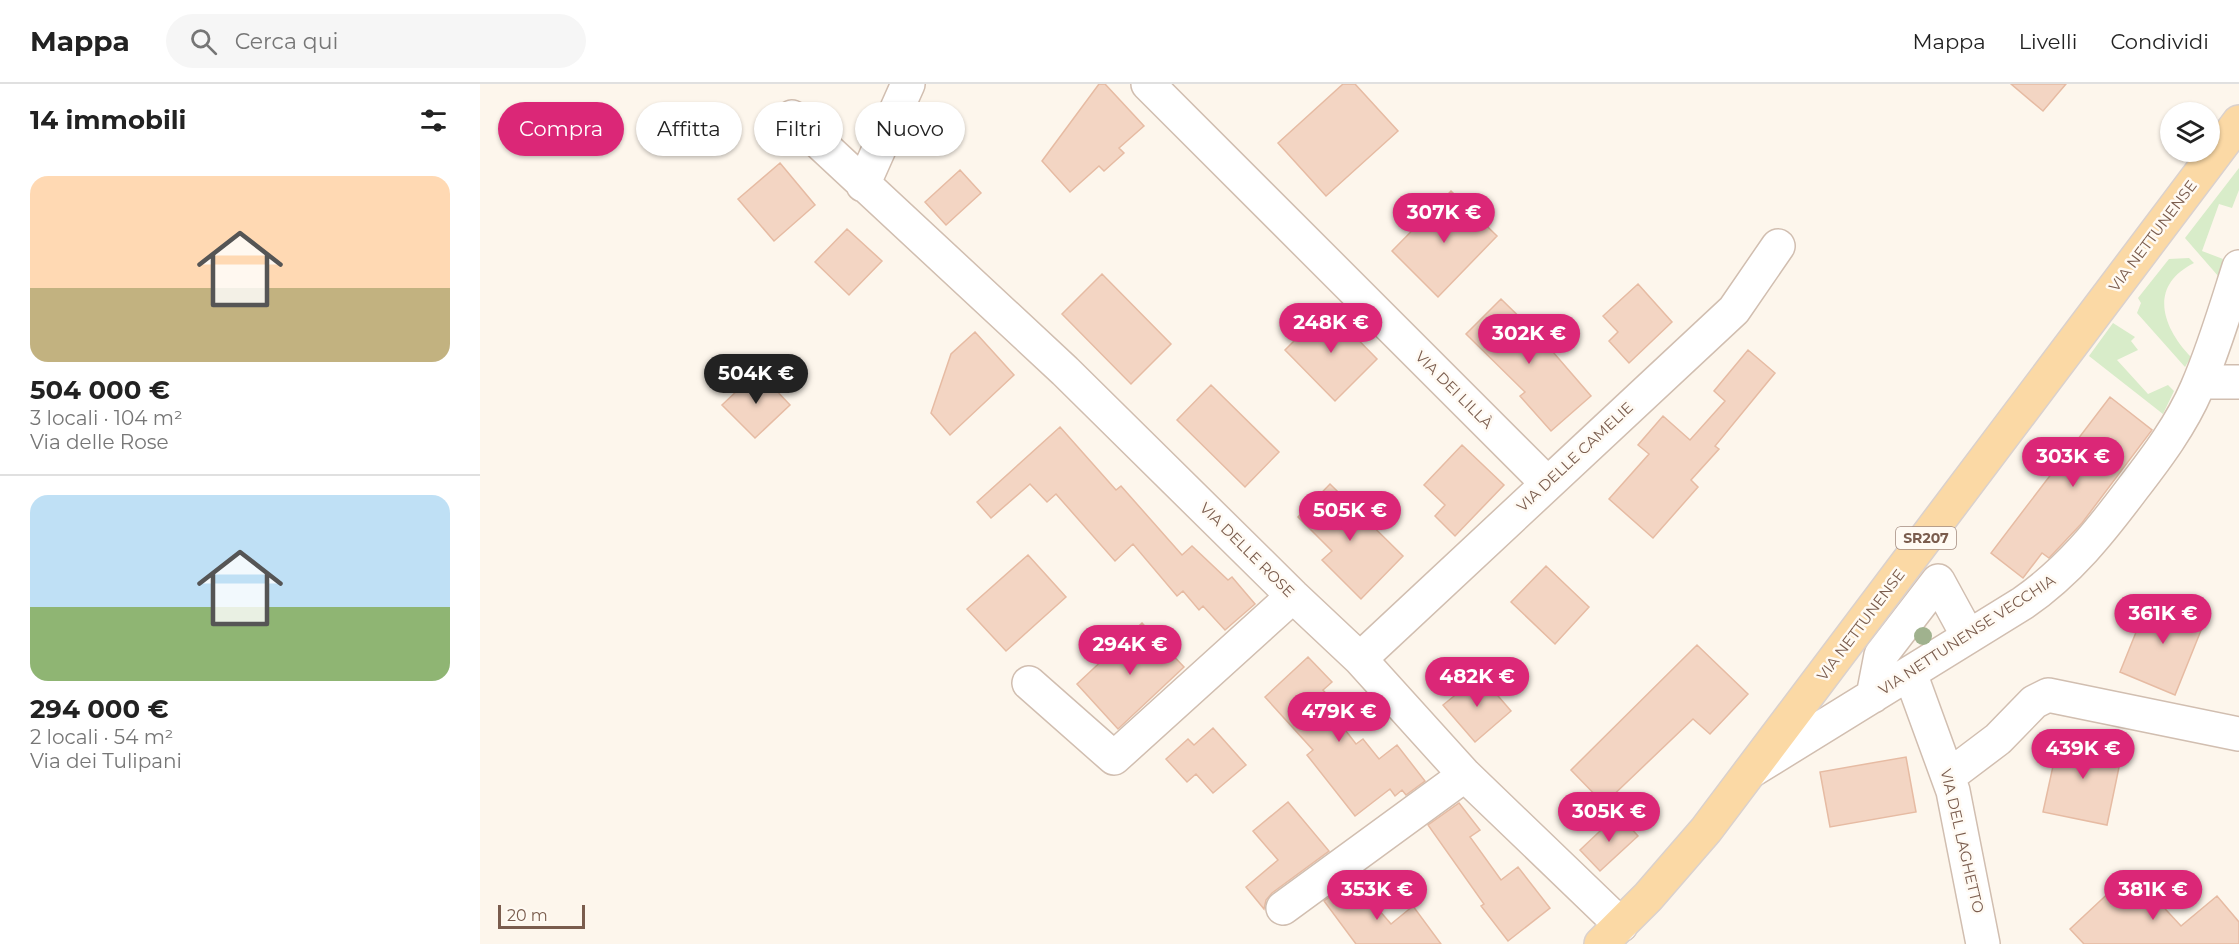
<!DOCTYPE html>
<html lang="it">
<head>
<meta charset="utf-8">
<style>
	body { margin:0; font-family:Montserrat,sans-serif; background:#f6f6f6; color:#222; height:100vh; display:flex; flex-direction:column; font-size:22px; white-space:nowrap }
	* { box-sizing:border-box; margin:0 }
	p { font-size:20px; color:#767676 }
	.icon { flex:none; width:33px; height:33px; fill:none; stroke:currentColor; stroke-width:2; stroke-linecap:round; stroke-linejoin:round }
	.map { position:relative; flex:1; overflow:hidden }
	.sheet { display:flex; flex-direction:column; background:#fff; width:480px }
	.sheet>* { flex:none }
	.guide { position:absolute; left:18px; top:18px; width:570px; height:54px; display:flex; gap:12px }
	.tools { position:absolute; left:1680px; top:18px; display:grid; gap:12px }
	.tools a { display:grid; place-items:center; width:60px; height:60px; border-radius:50%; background:#fff; box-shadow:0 2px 4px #0004; font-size:30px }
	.scale { position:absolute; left:18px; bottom:15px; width:87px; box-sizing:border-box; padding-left:6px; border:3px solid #7a5c4d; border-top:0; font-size:16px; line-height:21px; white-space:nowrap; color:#7a5c4d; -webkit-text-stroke:4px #fffaf3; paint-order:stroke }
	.price { position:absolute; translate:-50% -51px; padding:0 14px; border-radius:21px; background:#db2777; color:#fff; font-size:20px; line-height:39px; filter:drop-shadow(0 2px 3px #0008) }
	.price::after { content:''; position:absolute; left:50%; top:36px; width:18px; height:14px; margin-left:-9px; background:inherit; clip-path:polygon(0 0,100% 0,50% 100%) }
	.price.on { background:#222; color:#fff }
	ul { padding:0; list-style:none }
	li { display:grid; align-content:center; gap:12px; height:318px; padding:0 30px }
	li+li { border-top:2px solid #e0e0e0 }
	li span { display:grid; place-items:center; height:186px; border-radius:18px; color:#555 }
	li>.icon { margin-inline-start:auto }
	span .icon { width:108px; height:108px; fill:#fffc; stroke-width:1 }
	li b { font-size:26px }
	h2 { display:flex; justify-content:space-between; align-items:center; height:72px; padding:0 30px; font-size:26px }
	.pill { padding:0 21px; border-radius:27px; background:#fff; box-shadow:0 2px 4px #0004; font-size:21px; line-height:54px }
	.pill.on { background:#db2777; color:#fff }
	header { display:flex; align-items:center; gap:36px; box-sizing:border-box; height:84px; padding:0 30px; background:#fff; border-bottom:2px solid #e0e0e0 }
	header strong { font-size:28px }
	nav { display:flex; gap:33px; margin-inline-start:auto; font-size:21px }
	.search { width:420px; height:54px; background:#f6f6f6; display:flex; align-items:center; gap:15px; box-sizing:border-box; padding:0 21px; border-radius:33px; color:#767676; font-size:22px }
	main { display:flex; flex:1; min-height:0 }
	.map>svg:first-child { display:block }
	.green { fill:#d8ecc9 }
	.building { fill:#f3d5c3; stroke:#e6bba3; stroke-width:1.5 }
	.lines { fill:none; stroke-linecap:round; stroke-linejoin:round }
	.minor-casing { stroke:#d1beb0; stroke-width:36 }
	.major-casing { stroke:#dad1cd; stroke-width:36 }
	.minor { stroke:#fff; stroke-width:33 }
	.major { stroke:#fbd9a5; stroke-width:33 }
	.tree { fill:#a0b28e }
	.labels { text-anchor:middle; stroke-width:5; stroke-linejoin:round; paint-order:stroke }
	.shield { fill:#fffaf3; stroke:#a28b7f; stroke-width:1.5 }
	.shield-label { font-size:14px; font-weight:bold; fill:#7a5c4d }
	.street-label { font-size:15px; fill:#7a5c4d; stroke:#fffaf3 }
</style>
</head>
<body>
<header>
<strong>Mappa</strong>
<div class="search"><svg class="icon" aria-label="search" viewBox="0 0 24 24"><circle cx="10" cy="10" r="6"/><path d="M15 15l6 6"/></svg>Cerca qui</div>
<nav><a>Mappa</a><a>Livelli</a><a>Condividi</a></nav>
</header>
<main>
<section class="sheet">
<h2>14 immobili<svg class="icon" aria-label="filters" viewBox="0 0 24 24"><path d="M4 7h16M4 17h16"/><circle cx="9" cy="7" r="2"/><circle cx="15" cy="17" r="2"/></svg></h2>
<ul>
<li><span style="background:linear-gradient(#ffd9b3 60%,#c2b280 0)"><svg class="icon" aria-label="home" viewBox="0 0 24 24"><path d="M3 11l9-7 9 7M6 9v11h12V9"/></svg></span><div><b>504 000 €</b><p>3 locali · 104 m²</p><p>Via delle Rose</p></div></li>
<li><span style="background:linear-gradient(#bfe0f5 60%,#8fb573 0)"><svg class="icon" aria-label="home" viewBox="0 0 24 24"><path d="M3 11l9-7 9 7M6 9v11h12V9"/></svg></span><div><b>294 000 €</b><p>2 locali · 54 m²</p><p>Via dei Tulipani</p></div></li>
</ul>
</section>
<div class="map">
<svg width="1759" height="860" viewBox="0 0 1759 860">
	<rect width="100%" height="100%" fill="#fdf6ec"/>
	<!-- green -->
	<path class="green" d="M 1759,84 L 1759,106 L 1752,124 L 1739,120 L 1722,167 L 1743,175 L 1739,193 L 1705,154 Z
		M 1709,174 L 1714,179 C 1668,202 1682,243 1711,273 L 1705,283 L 1657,229 L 1661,219 L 1658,214 L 1689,175 Z
		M 1633,239 L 1655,253 L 1651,257 L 1658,266 L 1637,276 L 1668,310 L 1688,301 L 1694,307 L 1683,330 L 1609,272 Z"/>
	<!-- building -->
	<path class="building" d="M 619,0 L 625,0 L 664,42 L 639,64 L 644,69 L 624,87 L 619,82 L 590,108 L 562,77 Z
		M 863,0 L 875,0 L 918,47 L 846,112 L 798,59 Z
		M 1531,0 L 1586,0 L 1563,27 Z
		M 300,79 L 335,121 L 294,157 L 258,115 Z
		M 480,86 L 501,109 L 466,141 L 445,118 Z
		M 971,107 L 1017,152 L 958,213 L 912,167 Z
		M 367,145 L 402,177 L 369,211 L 335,178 Z
		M 622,190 L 691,260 L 651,300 L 582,230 Z
		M 1158,200 L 1192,238 L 1149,279 L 1129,257 L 1138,248 L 1123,232 Z
		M 1021,215 L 1060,253 L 1111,312 L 1071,347 L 1040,312 L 1045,308 L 986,250 Z
		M 847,224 L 897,275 L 855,317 L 805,266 Z
		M 495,248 L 534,291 L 470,351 L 451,329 L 471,270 Z
		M 1268,266 L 1295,289 L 1235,362 L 1239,365 L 1211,396 L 1218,403 L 1173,454 L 1129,415 L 1169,370 L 1158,361 L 1183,332 L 1210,356 L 1245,317 L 1234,307 Z
		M 278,287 L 310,321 L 275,354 L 242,321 Z
		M 731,301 L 799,368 L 765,403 L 697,336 Z
		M 1630,313 L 1672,346 L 1602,439 L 1569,474 L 1562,469 L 1543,494 L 1511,469 Z
		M 580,343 L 636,406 L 641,402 L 702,471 L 712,462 L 748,496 L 752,493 L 775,520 L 745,546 L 723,522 L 719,526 L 703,507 L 697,512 L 653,460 L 635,477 L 576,410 L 567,418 L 550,400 L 511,434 L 497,418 Z
		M 982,361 L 1024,401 L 975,452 L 955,432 L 965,421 L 944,401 Z
		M 850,400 L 923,472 L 881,515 L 842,476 L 852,467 L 818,433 Z
		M 548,471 L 586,513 L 526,567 L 487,525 Z
		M 1066,482 L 1109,523 L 1075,560 L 1031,518 Z
		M 1671,511 L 1726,534 L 1695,611 L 1640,588 Z
		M 662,539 L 704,583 L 638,645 L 597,600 Z
		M 1217,561 L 1268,610 L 1230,650 L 1213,635 L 1124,720 L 1091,686 Z
		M 828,573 L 852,598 L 843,606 L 855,620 L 849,625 L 876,660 L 883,655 L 899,675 L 917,661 L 945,697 L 926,711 L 922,706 L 915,712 L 910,705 L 875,732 L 827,671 L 833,666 L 785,613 Z
		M 1000,591 L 1031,627 L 995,658 L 963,621 Z
		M 733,644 L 766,681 L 733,709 L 716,690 L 707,698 L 686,675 L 708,655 L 714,661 Z
		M 1580,650 L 1643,664 L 1627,741 L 1563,728 Z
		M 1426,673 L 1436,728 L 1350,743 L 1340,688 Z
		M 808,718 L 849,767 L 792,809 L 786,816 L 784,825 L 766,803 L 798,776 L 773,747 Z
		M 979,719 L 1000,746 L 990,753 L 1021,796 L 1038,783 L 1070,824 L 1028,857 L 1001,822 L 1004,820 L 948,741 Z
		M 1138,730 L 1158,752 L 1120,787 L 1100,766 Z
		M 1651,788 L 1701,842 L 1737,812 L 1759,838 L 1759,860 L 1604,860 L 1590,845 Z
		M 873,796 L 911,840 L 933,822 L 961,860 L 876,860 L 844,817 Z"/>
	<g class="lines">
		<!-- minor casing -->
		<g class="minor-casing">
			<path id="minor" d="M 668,0 L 1067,399
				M 312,33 L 585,287 L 813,512 L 880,575 L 985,691 L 1141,841
				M 383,101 L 428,0
				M 1720,298 L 1759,298
				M 880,575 L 1254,226 L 1298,162
				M 1430,589 L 1473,707 L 1503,860
				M 549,599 L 634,674 L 813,512
				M 1393,612 L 1401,571 L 1458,497 L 1488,552
				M 1271,687 L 1543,519 C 1589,487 1620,448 1653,404 C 1677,373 1701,341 1717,304 C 1734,265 1746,224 1759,183
				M 1469,692 L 1518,655 L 1554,618 L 1568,611 L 1759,650
				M 803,824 L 985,691"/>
		</g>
		<!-- major casing -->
		<g class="major-casing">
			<path id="major" d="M 1121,860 L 1168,813 L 1226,746 L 1759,38"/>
		</g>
		<!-- minor -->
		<use href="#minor" class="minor"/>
		<!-- major -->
		<use href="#major" class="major"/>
	</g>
	<!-- trees -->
	<circle class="tree" cx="1443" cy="552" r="9"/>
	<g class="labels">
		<!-- shield labels -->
		<rect class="shield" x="1416" y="443" width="60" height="22" rx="4.5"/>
		<g class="shield-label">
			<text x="1446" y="459">SR207</text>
		</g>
		<!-- street labels -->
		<g class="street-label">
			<text transform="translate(1673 152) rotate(-53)" y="5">VIA NETTUNENSE</text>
			<text transform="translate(974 306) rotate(45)" y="5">VIA DEI LILLÀ</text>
			<text transform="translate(1095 373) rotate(-43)" y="5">VIA DELLE CAMELIE</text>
			<text transform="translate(767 466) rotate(45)" y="5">VIA DELLE ROSE</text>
			<text transform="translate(1381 541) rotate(-53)" y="5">VIA NETTUNENSE</text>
			<text transform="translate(1487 551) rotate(-33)" y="5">VIA NETTUNENSE VECCHIA</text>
			<text transform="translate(1482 757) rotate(77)" y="5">VIA DEL LAGHETTO</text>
		</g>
	</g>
</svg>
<div class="tools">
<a><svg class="icon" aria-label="layers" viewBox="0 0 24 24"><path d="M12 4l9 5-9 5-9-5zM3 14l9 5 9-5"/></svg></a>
</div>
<div class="scale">20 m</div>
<b class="price" style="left:964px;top:160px">307K €</b>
<b class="price" style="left:851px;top:270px">248K €</b>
<b class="price" style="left:1049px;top:281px">302K €</b>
<b class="price on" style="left:276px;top:321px">504K €</b>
<b class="price" style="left:1593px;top:404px">303K €</b>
<b class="price" style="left:870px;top:458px">505K €</b>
<b class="price" style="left:1683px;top:561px">361K €</b>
<b class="price" style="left:650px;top:592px">294K €</b>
<b class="price" style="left:997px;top:624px">482K €</b>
<b class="price" style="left:859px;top:659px">479K €</b>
<b class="price" style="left:1603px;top:696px">439K €</b>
<b class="price" style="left:1129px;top:759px">305K €</b>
<b class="price" style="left:897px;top:837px">353K €</b>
<b class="price" style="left:1673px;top:837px">381K €</b>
<div class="guide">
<a class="pill on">Compra</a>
<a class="pill">Affitta</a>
<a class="pill">Filtri</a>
<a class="pill">Nuovo</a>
</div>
</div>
</main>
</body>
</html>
